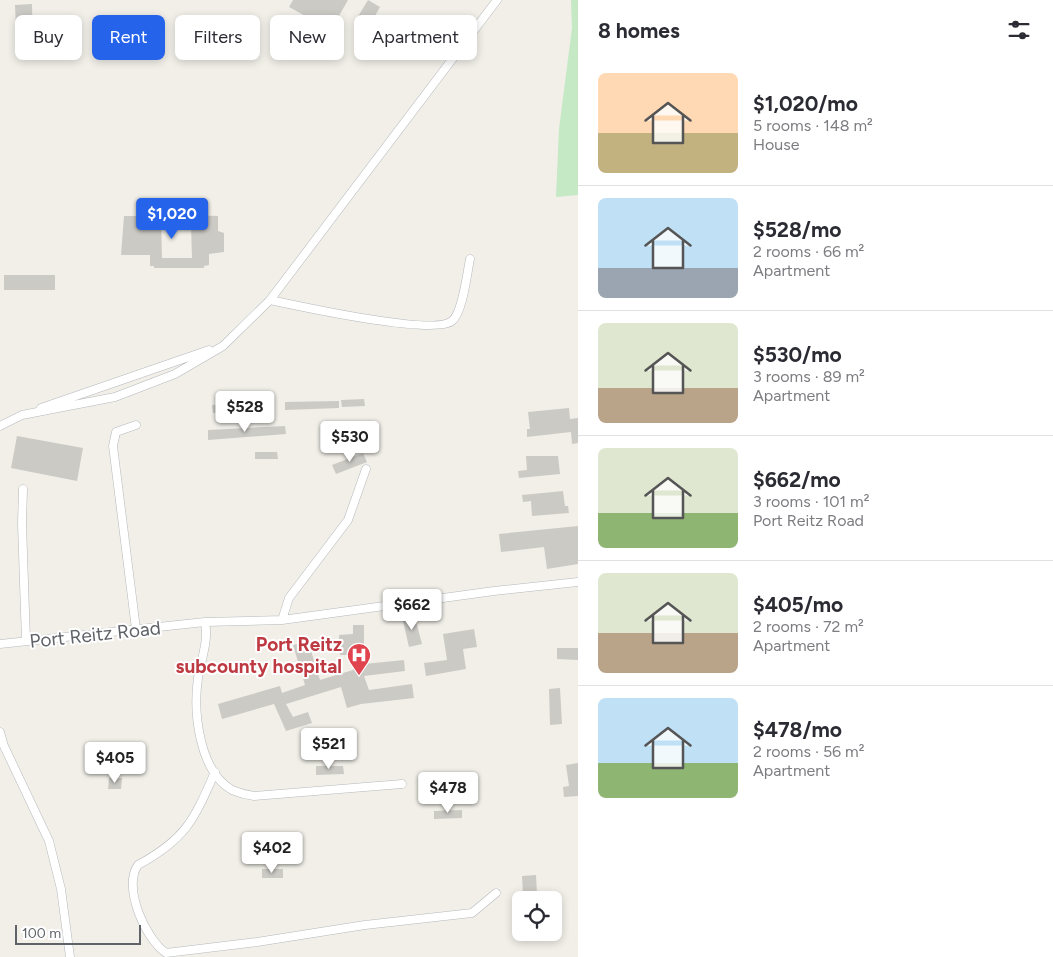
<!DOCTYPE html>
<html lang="en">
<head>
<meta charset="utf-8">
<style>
	body { margin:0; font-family:Figtree,sans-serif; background:#f7f7f7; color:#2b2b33; height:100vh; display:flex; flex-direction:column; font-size:19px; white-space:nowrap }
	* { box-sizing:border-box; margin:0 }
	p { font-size:16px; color:#7c7c81 }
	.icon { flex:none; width:28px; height:28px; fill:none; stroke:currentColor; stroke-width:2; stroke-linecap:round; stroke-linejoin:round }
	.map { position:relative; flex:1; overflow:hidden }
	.side { display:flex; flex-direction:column; background:#fff; width:475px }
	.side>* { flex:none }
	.guide { position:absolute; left:15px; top:15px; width:475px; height:45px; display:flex; gap:10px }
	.tools { position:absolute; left:512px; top:891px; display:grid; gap:10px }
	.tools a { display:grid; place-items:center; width:50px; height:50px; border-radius:8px; background:#fff; box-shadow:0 2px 8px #0003; font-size:25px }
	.scale { position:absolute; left:15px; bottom:12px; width:126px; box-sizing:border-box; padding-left:5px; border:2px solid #5f6368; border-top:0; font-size:14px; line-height:18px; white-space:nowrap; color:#5f6368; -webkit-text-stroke:4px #fff; paint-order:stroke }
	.price { position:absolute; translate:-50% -42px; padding:0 11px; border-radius:5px; background:#fff; color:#222; font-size:16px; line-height:32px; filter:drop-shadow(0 1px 2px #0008) }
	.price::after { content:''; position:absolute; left:50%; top:30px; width:15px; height:11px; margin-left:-8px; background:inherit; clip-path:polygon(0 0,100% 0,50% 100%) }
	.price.current { background:#2563eb; color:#fff }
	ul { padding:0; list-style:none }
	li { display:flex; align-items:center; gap:15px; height:125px; padding:0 20px }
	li+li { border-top:1px solid #e1e1e2 }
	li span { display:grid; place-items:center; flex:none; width:140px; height:100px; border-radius:8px; color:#555 }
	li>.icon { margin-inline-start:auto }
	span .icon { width:60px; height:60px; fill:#fffc; stroke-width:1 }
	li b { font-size:21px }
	h2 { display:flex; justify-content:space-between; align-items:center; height:60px; padding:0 20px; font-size:21px }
	.tag { padding:0 18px; border-radius:8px; background:#fff; box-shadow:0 2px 8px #0003; font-size:18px; line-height:45px }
	.tag.current { background:#2563eb; color:#fff }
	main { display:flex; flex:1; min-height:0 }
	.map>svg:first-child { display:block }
	.green { fill:#c5e8c5 }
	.building { fill:#cccac5 }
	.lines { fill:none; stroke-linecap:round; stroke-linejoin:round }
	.street-casing { stroke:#b5b8bc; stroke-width:9 }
	.street { stroke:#fff; stroke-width:8 }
	.labels { text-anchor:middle; stroke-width:4; stroke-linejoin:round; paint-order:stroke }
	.street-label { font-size:19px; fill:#5f6368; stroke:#fff }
	.health-label { font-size:19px; font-weight:bold; fill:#be3a42; stroke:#fff; text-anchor:end }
</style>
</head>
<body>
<main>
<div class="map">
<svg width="578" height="957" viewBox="0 0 578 957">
	<rect width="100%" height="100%" fill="#f1efe8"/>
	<!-- green -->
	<path class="green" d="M 571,0 L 578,0 L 578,195 L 556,197 L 559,129 L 572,28 Z"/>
	<!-- building -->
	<path class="building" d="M 293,0 L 348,0 L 331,30 L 289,7 Z
		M 368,0 L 380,7 L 370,25 L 357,18 Z
		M 32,4 L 33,51 L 17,51 L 15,5 Z
		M 181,215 L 218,216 L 218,231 L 224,233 L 224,252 L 209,254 L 209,265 L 204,266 L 204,268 L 154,268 L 154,266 L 150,266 L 150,255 L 121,255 L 124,216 L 161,216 L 162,258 L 192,258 L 191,225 L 181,225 Z
		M 4,275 L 55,275 L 55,290 L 4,290 Z
		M 364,399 L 365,406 L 342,407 L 341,400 Z
		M 339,401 L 339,408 L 285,410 L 285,402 Z
		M 235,404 L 263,404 L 264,411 L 213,413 L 212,405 Z
		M 569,408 L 570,419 L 578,418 L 578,443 L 572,444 L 571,432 L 527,437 L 527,429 L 530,429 L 528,412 Z
		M 285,426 L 286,434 L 208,440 L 208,430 Z
		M 17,436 L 83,448 L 77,481 L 11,468 Z
		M 255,452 L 277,452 L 278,459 L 255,459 Z
		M 363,453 L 367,462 L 336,474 L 332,465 Z
		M 526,456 L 558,456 L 560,474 L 519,478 L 518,471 L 527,470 Z
		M 563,491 L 565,506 L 568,506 L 569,513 L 532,516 L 531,501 L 523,502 L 522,495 Z
		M 578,526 L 578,564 L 547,569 L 544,547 L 501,552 L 499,534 Z
		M 414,614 L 422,644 L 409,647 L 402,617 Z
		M 353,625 L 364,625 L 364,664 L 404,660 L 405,671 L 364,676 L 369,690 L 412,684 L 414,698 L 361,704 L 347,708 L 341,687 L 286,704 L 293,717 L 308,712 L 312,723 L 286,731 L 274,704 L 222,719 L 218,704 L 280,686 L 282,693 L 305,685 L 293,645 L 308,641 L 320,680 L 353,670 L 353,655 L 340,655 L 339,635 L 353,634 Z
		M 474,629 L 477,647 L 463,649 L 466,669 L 426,676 L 424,663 L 447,660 L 443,634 Z
		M 557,648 L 578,648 L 578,660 L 557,659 Z
		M 560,688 L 562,724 L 550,725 L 549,689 Z
		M 578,763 L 578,796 L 564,797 L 563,787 L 569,786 L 566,765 Z
		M 316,766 L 343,766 L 344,774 L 316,775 Z
		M 109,778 L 122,778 L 121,789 L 108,789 Z
		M 462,810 L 462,818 L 434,819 L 434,811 Z
		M 262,869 L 283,869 L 283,878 L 262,878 Z
		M 536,875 L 537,894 L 523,894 L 522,876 Z"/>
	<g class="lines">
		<!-- street casing -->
		<g class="street-casing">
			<path id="street" d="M 270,300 C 298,306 434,336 452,321 C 463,312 467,273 470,259
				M 41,408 L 209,350
				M 136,425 L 116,432 L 113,446 L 136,629
				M 0,426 L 22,415 L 115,397 L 175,374 L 223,346 L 270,300 L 497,0
				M 23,489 L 22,524 L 26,641
				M 282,620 L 289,598 L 348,520 L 366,469
				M 205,622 C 209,640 201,660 198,678 C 193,712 199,771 232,790 C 239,793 247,795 254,796 L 402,784
				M 0,644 L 205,622 L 282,620 L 494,591 L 578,582
				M 0,732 L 4,746 L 49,841 L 61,889 L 70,957
				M 215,772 C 194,820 186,839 138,865 C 122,887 146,940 166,953 L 257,942 L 365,925 L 472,913 L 496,893"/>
		</g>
		<!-- street -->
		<use href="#street" class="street"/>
	</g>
	<!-- icons -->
	<defs>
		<g id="hospital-pin" transform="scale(1.25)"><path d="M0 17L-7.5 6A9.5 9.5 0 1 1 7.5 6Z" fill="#e0444e" stroke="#fff"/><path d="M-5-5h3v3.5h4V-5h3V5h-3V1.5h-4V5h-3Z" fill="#fff"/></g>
	</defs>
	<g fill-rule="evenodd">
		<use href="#hospital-pin" x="359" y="655"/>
	</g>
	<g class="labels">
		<!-- street labels -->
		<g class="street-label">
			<text transform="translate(95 634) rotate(-6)" y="7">Port Reitz Road</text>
		</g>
		<!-- health labels -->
		<g class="health-label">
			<text x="342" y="651">Port Reitz<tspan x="342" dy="22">subcounty hospital</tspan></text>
		</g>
	</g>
</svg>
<div class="tools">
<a><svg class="icon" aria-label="locate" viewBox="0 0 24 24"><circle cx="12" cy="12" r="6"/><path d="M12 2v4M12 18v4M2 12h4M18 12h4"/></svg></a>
</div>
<div class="scale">100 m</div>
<b class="price current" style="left:172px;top:240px">$1,020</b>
<b class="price" style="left:245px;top:433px">$528</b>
<b class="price" style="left:350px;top:463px">$530</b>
<b class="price" style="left:412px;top:631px">$662</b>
<b class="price" style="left:329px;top:770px">$521</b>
<b class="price" style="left:115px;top:784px">$405</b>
<b class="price" style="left:448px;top:814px">$478</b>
<b class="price" style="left:272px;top:874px">$402</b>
<div class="guide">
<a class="tag">Buy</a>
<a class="tag current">Rent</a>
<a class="tag">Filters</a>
<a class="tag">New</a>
<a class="tag">Apartment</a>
</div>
</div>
<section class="side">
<h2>8 homes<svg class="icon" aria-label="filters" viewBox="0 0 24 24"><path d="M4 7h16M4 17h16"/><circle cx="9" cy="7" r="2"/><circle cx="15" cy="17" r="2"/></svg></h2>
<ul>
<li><span style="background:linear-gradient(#ffd9b3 60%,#c2b280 0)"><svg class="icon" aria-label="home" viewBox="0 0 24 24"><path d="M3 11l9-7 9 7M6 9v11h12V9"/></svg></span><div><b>$1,020/mo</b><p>5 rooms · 148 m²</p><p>House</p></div></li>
<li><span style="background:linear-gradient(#bfe0f5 70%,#9aa5b1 0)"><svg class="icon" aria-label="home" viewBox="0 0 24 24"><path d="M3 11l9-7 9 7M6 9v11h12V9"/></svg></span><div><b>$528/mo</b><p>2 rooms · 66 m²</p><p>Apartment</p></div></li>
<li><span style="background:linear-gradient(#dfe7d0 65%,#b9a48a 0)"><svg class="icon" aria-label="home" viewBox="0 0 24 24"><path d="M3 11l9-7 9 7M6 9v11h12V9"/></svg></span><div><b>$530/mo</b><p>3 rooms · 89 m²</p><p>Apartment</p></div></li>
<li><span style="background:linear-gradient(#dfe7d0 65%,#8fb573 0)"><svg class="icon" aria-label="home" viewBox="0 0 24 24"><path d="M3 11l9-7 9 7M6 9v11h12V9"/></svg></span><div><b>$662/mo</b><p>3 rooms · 101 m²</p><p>Port Reitz Road</p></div></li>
<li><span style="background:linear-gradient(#dfe7d0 60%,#b9a48a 0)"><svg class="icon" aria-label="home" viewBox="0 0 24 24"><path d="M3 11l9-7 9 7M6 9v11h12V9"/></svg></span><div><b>$405/mo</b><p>2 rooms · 72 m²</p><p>Apartment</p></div></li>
<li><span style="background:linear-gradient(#bfe0f5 65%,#8fb573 0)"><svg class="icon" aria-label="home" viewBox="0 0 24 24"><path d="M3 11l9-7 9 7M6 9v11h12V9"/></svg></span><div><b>$478/mo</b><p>2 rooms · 56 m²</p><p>Apartment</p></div></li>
</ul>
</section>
</main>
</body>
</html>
